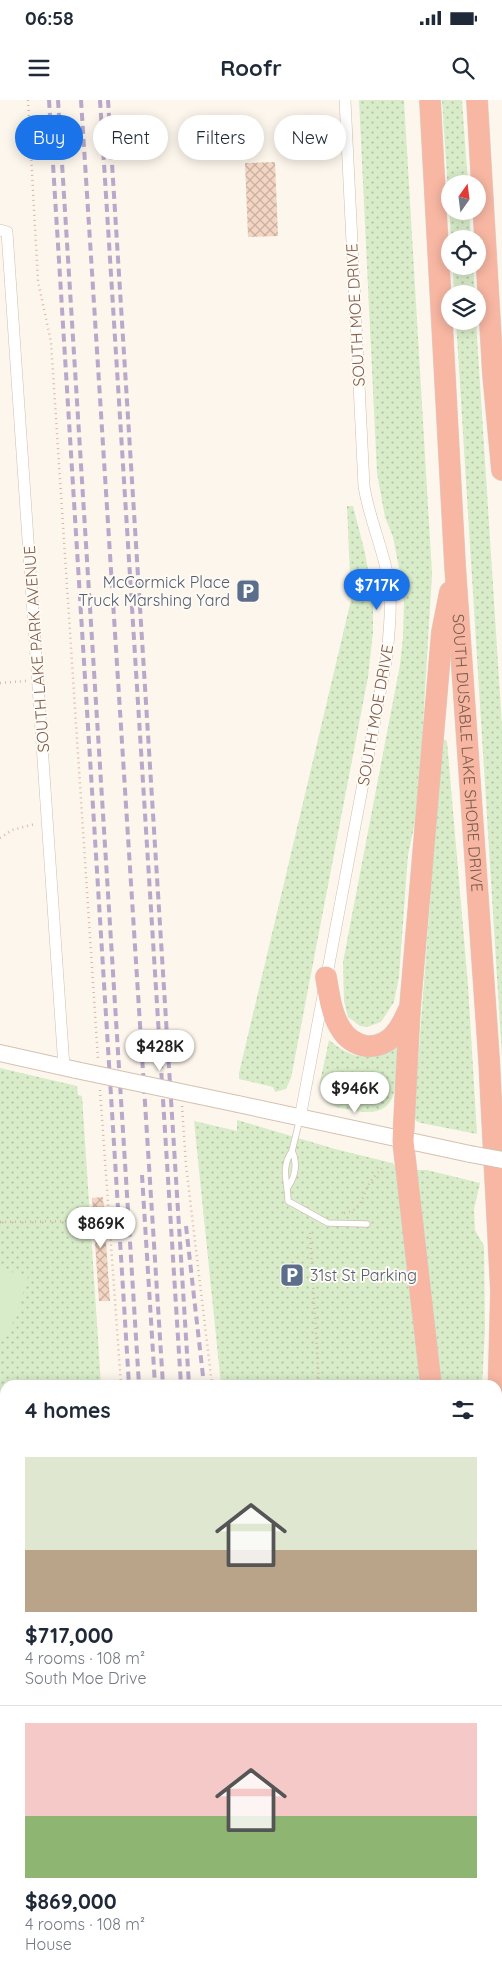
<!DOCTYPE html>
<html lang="en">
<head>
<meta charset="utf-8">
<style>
	body { margin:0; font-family:Quicksand,sans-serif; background:#f2f2f3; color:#1f2937; height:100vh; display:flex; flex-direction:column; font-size:19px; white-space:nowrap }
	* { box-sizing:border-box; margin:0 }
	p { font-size:16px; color:#747a83 }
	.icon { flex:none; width:28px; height:28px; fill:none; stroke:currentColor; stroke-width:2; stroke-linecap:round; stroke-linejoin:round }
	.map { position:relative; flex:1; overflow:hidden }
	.sheet { position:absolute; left:0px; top:1280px; width:502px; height:600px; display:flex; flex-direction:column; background:#fff; border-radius:15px 15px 0 0; box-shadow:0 2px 12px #0003 }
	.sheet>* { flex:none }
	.guide { position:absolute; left:15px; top:15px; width:472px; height:45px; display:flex; gap:10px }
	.needle { width:32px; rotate:14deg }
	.buttons { position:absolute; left:441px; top:75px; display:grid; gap:10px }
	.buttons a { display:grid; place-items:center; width:45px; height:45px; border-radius:50%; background:#fff; box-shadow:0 2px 12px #0003; font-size:25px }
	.price { position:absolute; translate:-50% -42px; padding:0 11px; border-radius:18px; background:#fff; color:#222; font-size:16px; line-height:32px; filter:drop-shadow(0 1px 2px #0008) }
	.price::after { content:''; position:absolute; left:50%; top:30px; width:15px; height:11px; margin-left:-8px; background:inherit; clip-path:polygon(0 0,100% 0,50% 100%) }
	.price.on { background:#1a73e8; color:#fff }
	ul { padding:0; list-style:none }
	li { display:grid; align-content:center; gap:10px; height:265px; padding:0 25px }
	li+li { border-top:1px solid #e0e1e3 }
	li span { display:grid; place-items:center; height:155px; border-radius:0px; color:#555 }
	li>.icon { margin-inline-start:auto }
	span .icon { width:90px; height:90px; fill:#fffc; stroke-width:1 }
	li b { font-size:21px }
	h2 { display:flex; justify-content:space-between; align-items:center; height:60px; padding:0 25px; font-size:21px }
	.tag { padding:0 18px; border-radius:22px; background:#fff; box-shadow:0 2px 12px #0003; font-size:18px; line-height:45px }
	.tag.on { background:#1a73e8; color:#fff }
	.status { display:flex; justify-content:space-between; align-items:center; height:35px; padding:0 25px; background:#fff; direction:ltr }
	.status svg { height:14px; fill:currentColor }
	header { display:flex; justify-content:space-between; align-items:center; height:65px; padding:0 25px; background:#fff; font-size:22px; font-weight:700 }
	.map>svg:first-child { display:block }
	.residential { fill:#f5e8da }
	.grass { fill:url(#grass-dots) }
	.pitch { fill:#d8ecc9 }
	.building { fill:url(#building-cross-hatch) }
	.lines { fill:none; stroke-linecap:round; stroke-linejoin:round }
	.lane-casing { stroke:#d1beb0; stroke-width:7 }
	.street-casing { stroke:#d1beb0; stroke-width:12 }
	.secondary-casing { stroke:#d6c0b0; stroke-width:18 }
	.highway-casing { stroke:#dad1cd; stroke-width:22 }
	.path { stroke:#d9b8a5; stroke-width:2.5; stroke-dasharray:1 4; stroke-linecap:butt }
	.lane { stroke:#fff; stroke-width:5.5 }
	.street { stroke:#fff; stroke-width:11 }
	.secondary { stroke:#fff; stroke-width:16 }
	.highway { stroke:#f7b7a3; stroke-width:21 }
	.rail { stroke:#b9a8c9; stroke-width:4; stroke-dasharray:8 5; stroke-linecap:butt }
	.secondary-bridge-casing { stroke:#d6c0b0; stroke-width:18; stroke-linecap:butt }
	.secondary-bridge { stroke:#fff; stroke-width:16 }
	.labels { text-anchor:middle; stroke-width:4; stroke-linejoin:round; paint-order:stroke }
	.street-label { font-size:16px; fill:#7a5c4d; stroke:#fffaf3 }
	.service-label { font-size:16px; fill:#4e5e75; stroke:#fffaf3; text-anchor:end }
</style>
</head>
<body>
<div class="status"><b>06:58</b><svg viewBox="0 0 49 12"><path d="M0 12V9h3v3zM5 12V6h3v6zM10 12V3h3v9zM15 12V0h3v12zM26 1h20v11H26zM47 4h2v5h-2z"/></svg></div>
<header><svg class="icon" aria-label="menu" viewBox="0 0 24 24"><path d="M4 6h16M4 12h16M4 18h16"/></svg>Roofr<svg class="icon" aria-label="search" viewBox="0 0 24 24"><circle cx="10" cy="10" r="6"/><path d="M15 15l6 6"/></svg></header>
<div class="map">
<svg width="502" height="1880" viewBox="0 0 502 1880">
	<defs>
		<pattern id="grass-dots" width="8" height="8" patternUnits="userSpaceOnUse" patternTransform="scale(1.25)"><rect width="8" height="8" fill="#d8ecc9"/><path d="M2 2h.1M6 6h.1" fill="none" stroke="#b4c2a5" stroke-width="1.8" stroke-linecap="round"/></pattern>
		<pattern id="building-cross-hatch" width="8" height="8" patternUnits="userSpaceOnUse" patternTransform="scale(1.25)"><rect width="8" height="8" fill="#f3d5c3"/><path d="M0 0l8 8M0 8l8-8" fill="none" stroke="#cab0a1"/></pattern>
	</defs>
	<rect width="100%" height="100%" fill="#fdf6ec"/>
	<!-- residential -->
	<path class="residential" d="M 0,1376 L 5,1378 L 5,1875 L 139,1875 L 140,1880 L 0,1880 Z"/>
	<!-- grass -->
	<path class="grass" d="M 359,0 L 404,0 L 432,474 L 418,708 L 408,755 L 399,877 L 394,902 L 381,922 L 367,927 L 360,926 L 348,917 L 344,901 L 343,862 L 400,565 L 403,538 L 404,503 L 399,468 L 393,437 L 385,417 L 377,373 Z
		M 442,0 L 462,0 L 468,84 L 450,84 L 450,111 L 469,111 L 471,139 L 451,139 Z
		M 453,166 L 473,166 L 475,194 L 454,194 Z
		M 456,221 L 476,221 L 502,626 L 502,957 Z
		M 347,406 L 353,406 L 365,453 L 373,498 L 373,532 L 368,577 L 291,978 L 286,989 L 275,992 L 273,987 L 239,979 L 239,973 L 351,500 Z
		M 444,639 L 447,641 L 468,885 L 477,1034 L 421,1023 L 416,1021 L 414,1016 L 442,641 Z
		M 329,940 C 355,961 367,960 397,947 C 396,980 403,1019 356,1011 C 344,1009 333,1008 324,999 L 326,997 L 324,995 L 322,996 L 320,982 Z
		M 0,968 L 77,986 L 78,995 L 82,996 L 101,1285 L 5,1285 L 5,1709 L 0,1708 Z
		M 237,1020 L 335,1049 L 392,1063 L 397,1067 L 425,1285 L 221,1285 L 194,1021 L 237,1031 Z
		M 416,1070 L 427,1070 L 480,1083 L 474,1109 L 475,1130 L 484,1146 L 485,1229 L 482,1285 L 441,1285 Z
		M 502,1394 L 502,1513 L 498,1535 L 498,1426 Z
		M 502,1727 L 502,1880 L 465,1880 L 466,1875 L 498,1875 L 498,1744 Z
		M 256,1875 L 380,1875 L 379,1880 L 257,1880 Z"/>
	<!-- pitch -->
	<path class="pitch" d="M 0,1169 L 28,1176 C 21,1198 16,1226 0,1243 Z
		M 4,1725 L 5,1725 L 5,1773 L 0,1772 L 0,1742 Z
		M 502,1827 L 502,1872 L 498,1866 L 498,1832 Z"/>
	<!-- building -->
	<path class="building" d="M 275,62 L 278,136 L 248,137 L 245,63 Z
		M 103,1097 L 110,1201 L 99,1201 L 92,1098 Z"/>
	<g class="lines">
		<!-- lane casing -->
		<g class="lane-casing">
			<path id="lane" d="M 292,1051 L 300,1018
				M 288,1087 C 296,1075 298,1064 292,1051 C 280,1068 288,1083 288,1101 L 328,1123 L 367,1124"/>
		</g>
		<!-- street casing -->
		<g class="street-casing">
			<path id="street" d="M 0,130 L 7,132 L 64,967
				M 300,1018 L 387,556 C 389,532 392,507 389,483 C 384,450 369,419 364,386 L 345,0
				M 0,1812 L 5,1814
				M 0,1877 L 5,1855"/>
		</g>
		<!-- secondary casing -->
		<g class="secondary-casing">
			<path id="secondary" d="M 0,953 L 76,970
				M 238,1004 L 470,1054"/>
		</g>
		<!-- highway casing -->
		<g class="highway-casing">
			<g id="highway">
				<path id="s1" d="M 430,0 L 455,465 L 489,959 L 501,1191 L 498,1305"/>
				<path d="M 477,0 L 493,274 L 502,370"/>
				<path d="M 326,877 C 329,894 331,914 341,929 C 347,939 355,944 366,946 C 389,948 400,930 408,911"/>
				<path d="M 431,1285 L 403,1041 L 410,907 L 442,532 L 450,492"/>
				<path d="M 498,1612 L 502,1589"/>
				<path d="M 498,1719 L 502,1701"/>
				<path d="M 395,1880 L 396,1875"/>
				<path d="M 446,1880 L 447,1875"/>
			</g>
		</g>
		<!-- path -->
		<path class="path" d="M 28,0 L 38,181 L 51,242 L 98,959
			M 0,583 L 26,581
			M 0,738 L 12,730 L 35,724
			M 100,990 L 121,1285
			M 182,1006 L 186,1065 L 212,1285
			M 344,1113 C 363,1111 362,1094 371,1081 C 375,1075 380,1071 384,1065
			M 0,1122 L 71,1121
			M 310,1133 L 319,1285
			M 0,1372 L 5,1373
			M 158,1875 L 159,1880
			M 250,1875 L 250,1880"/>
		<!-- lane -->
		<use href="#lane" class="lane"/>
		<!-- street -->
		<use href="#street" class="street"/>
		<!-- secondary -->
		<use href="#secondary" class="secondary"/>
		<!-- highway -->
		<use href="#highway" class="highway"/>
		<!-- rail -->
		<path class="rail" d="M 49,0 L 129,1285
			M 58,0 L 139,1285
			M 81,0 L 163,1285
			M 100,0 L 181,1285
			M 108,0 L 189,1285
			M 142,1075 L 155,1285
			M 186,1126 L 204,1285
			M 167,1875 L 167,1880
			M 177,1875 L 177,1880
			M 192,1875 L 192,1880
			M 200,1875 L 200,1880
			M 219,1875 L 219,1880
			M 226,1875 L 226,1880"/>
		<!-- secondary-bridge casing -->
		<g class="secondary-bridge-casing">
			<path id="secondary-bridge" d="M 76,970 L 238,1004
				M 470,1054 L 502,1060"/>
		</g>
		<!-- secondary-bridge -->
		<use href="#secondary-bridge" class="secondary-bridge"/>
	</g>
	<!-- icons -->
	<defs>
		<g id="parking-square" transform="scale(1.25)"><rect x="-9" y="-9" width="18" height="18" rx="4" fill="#5c6f8a" stroke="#fffaf3"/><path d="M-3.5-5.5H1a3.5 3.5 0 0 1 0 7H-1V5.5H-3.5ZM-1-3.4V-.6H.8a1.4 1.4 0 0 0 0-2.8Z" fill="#fff"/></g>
	</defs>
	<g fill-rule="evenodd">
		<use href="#parking-square" x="248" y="491"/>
		<use href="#parking-square" x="292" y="1175"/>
	</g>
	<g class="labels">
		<!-- street labels -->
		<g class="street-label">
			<text transform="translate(355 215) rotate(-93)" y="6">SOUTH MOE DRIVE</text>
			<text transform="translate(36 549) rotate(-94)" y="6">SOUTH LAKE PARK AVENUE</text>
			<text transform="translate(375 615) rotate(-80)" y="6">SOUTH MOE DRIVE</text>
			<text dy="6" stroke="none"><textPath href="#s1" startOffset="654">SOUTH DUSABLE LAKE SHORE DRIVE</textPath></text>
		</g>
		<!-- service labels -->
		<g class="service-label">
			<text x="230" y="488">McCormick Place<tspan x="230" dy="18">Truck Marshing Yard</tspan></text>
			<text x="310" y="1181" text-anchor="start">31st St Parking</text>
		</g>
	</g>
</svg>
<div class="buttons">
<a><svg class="needle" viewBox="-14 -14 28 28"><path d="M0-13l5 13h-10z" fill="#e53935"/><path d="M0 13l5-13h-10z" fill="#747a83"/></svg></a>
<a><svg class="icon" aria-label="locate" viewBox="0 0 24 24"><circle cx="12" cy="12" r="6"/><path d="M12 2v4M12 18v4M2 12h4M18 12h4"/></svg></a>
<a><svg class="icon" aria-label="layers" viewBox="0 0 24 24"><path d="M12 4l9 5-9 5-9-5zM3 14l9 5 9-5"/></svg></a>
</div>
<b class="price on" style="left:377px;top:511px">$717K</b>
<b class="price" style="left:160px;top:972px">$428K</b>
<b class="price" style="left:355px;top:1014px">$946K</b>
<b class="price" style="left:101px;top:1149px">$869K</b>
<div class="guide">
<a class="tag on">Buy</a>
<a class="tag">Rent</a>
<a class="tag">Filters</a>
<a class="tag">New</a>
</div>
<section class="sheet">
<h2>4 homes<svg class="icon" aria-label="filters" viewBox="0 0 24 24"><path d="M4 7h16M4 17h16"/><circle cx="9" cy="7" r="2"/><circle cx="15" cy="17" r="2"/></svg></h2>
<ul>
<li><span style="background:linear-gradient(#dfe7d0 60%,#b9a48a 0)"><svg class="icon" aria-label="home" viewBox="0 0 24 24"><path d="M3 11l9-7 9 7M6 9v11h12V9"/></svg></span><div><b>$717,000</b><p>4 rooms · 108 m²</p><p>South Moe Drive</p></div></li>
<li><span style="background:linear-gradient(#f6c9c9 60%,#8fb573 0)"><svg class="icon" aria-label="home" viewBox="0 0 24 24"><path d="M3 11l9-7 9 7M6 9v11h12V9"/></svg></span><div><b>$869,000</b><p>4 rooms · 108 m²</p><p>House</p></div></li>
</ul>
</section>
</div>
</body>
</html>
